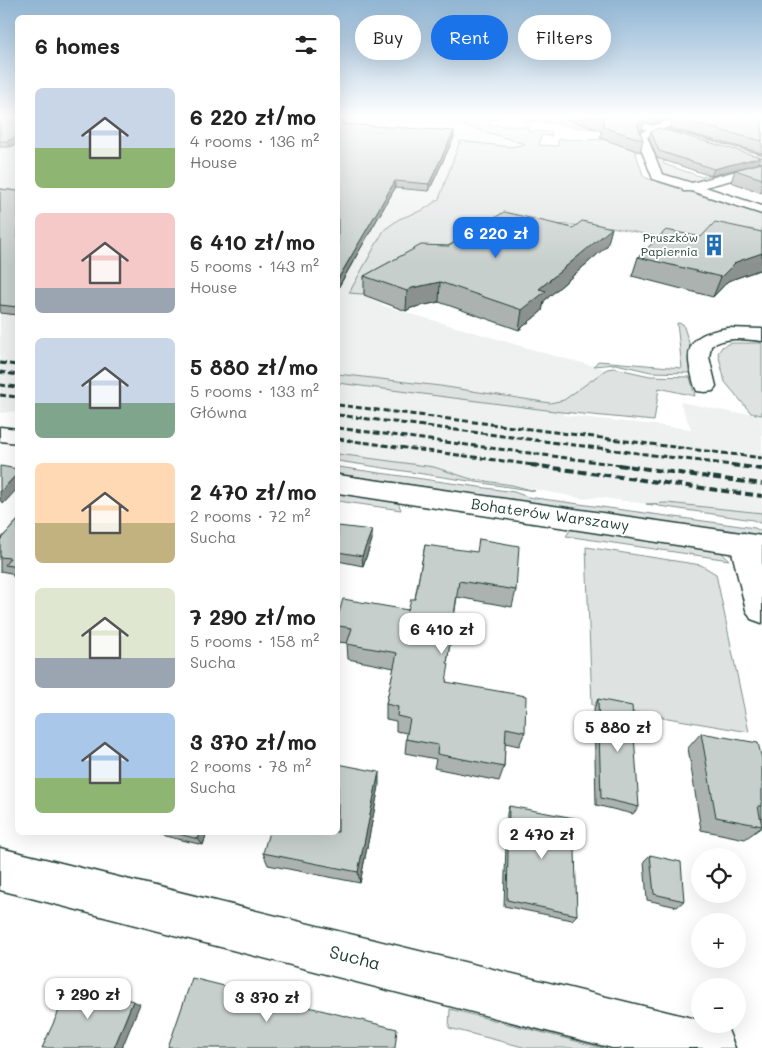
<!DOCTYPE html>
<html lang="en">
<head>
<meta charset="utf-8">
<style>
	body { margin:0; font-family:Mali,sans-serif; background:#f6f6f6; color:#222; height:100vh; display:flex; flex-direction:column; font-size:19px; white-space:nowrap }
	* { box-sizing:border-box; margin:0 }
	p { font-size:16px; color:#767676 }
	.icon { flex:none; width:28px; height:28px; fill:none; stroke:currentColor; stroke-width:2; stroke-linecap:round; stroke-linejoin:round }
	.map { position:relative; flex:1; overflow:hidden }
	.sheet { position:absolute; left:15px; top:15px; width:325px; height:820px; display:flex; flex-direction:column; background:#fff; border-radius:8px; box-shadow:0 5px 20px #0002 }
	.sheet>* { flex:none }
	.hud { position:absolute; left:355px; top:15px; width:331px; height:45px; display:flex; gap:10px }
	.buttons { position:absolute; left:691px; top:848px; display:grid; gap:10px }
	.buttons a { display:grid; place-items:center; width:55px; height:55px; border-radius:50%; background:#fff; box-shadow:0 5px 20px #0002; font-size:25px }
	.price { position:absolute; translate:-50% -42px; padding:0 11px; border-radius:10px; background:#fff; color:#222; font-size:16px; line-height:32px; filter:drop-shadow(0 1px 2px #0008) }
	.price::after { content:''; position:absolute; left:50%; top:30px; width:15px; height:11px; margin-left:-8px; background:inherit; clip-path:polygon(0 0,100% 0,50% 100%) }
	.price.selected { background:#1a73e8; color:#fff }
	ul { padding:0; list-style:none }
	li { display:flex; align-items:center; gap:15px; height:125px; padding:0 20px }
	li span { display:grid; place-items:center; flex:none; width:140px; height:100px; border-radius:8px; color:#555 }
	li>.icon { margin-inline-start:auto }
	span .icon { width:60px; height:60px; fill:#fffc; stroke-width:1 }
	li b { font-size:21px }
	h2 { display:flex; justify-content:space-between; align-items:center; height:60px; padding:0 20px; font-size:21px }
	.chip { padding:0 18px; border-radius:22px; background:#fff; box-shadow:0 5px 20px #0002; font-size:18px; line-height:45px }
	.chip.selected { background:#1a73e8; color:#fff }
	.map>svg:first-child { display:block }
	.built { fill:#eef1f0 }
	.green { fill:#dee3e2; stroke:#7e908b }
	.lines { fill:none; stroke-linecap:round; stroke-linejoin:round }
	.street-casing { stroke:#1f3d34; stroke-width:3 }
	.secondary-casing { stroke:#1f3d34; stroke-width:3 }
	.street { fill:#fff; fill-rule:evenodd }
	.secondary { fill:#fff; fill-rule:evenodd }
	.rail-far1 { stroke:#1f3d34; stroke-width:3; stroke-dasharray:6 3; stroke-linecap:butt }
	.rail { stroke:#1f3d34; stroke-width:4; stroke-dasharray:8 4; stroke-linecap:butt }
	.wall { fill:#abb2af; stroke:#1f3d34 }
	.shaded-wall { fill:#8b918f; stroke:#1f3d34 }
	.building { fill:#c7cfcc; stroke:#1f3d34 }
	.labels { text-anchor:middle; stroke-width:4; stroke-linejoin:round; paint-order:stroke }
	.far-poi-label { font-size:12px; fill:#1f3d34; stroke:#fff; text-anchor:end }
	.street-label { font-size:15px; fill:#1f3d34; stroke:#fff }
	.near-street-label { font-size:18px; fill:#1f3d34; stroke:#fff }
</style>
</head>
<body>
<div class="map">
<svg width="762" height="1048" viewBox="0 0 762 1048">
	<rect width="100%" height="100%" fill="#fff"/>
	<filter id="ink" filterUnits="userSpaceOnUse"><feTurbulence type="fractalNoise" baseFrequency=".02" numOctaves="2"/><feDisplacementMap in="SourceGraphic" scale="10" xChannelSelector="R" yChannelSelector="G"/><feConvolveMatrix kernelMatrix="1 2 1 2 8 2 1 2 1" color-interpolation-filters="sRGB"/></filter>
	<g filter="url(#ink)">
		<!-- built -->
		<path class="built" d="M 0,117 L 17,117 L 17,411 L 0,413 Z
			M 338,117 L 439,117 L 527,144 L 581,222 L 396,235 L 362,294 L 384,306 L 555,356 L 660,383 L 654,421 L 563,412 L 563,415 L 691,429 L 680,402 L 735,413 L 751,413 L 762,415 L 762,513 L 667,503 L 646,504 L 597,497 L 585,499 L 512,485 L 471,479 L 434,467 L 338,454 Z"/>
		<!-- green -->
		<path class="green" d="M 439,117 L 498,117 L 497,120 L 491,119 L 489,125 L 528,127 L 528,131 L 552,132 L 551,136 L 541,135 L 539,145 L 558,146 L 558,139 L 622,140 L 621,135 L 601,134 L 600,131 L 624,132 L 634,147 L 643,175 L 646,178 L 762,214 L 762,249 L 672,240 L 612,227 L 550,224 L 489,227 L 467,235 L 362,294 L 349,293 L 384,230 L 399,219 L 423,210 L 439,199 L 460,141 L 511,147 L 525,144 Z
			M 595,117 L 633,131 L 582,128 L 554,123 L 527,121 L 527,118 L 520,118 Z
			M 647,140 L 654,140 L 673,160 L 663,162 L 664,164 L 702,177 L 729,171 L 729,173 C 711,181 678,188 662,172 C 654,165 651,150 647,140 Z
			M 677,323 L 683,324 L 690,346 L 689,373 L 651,372 L 616,364 L 594,366 L 598,361 L 682,368 Z
			M 730,343 L 762,343 L 762,415 L 751,413 L 725,382 L 718,353 L 722,347 Z
			M 614,368 L 650,376 L 690,377 L 695,396 L 659,388 L 654,421 L 562,412 L 338,383 L 338,374 L 440,386 L 550,403 L 564,400 L 607,369 Z
			M 338,454 L 434,467 L 471,479 L 512,485 L 535,491 L 338,461 Z
			M 338,467 L 514,492 L 528,497 L 755,528 L 762,532 L 762,536 L 338,474 Z
			M 338,493 L 398,502 L 401,510 L 338,501 Z
			M 667,503 L 762,513 L 762,524 L 753,520 L 646,504 Z
			M 571,529 L 721,552 L 729,560 L 566,536 Z
			M 586,547 L 701,565 L 716,574 L 749,732 L 592,705 Z
			M 450,1009 L 603,1048 L 527,1048 L 449,1028 Z"/>
		<g class="lines">
			<!-- street casing -->
			<g class="street-casing">
				<path id="street" d="M 679,117 L 695,117 L 660,130 L 647,137 L 662,174 L 692,183 L 762,164 L 762,172 L 705,187 L 762,206 L 762,214 L 691,191 L 683,191 L 682,188 L 653,179 L 636,136 L 652,126 Z
					M 728,328 L 762,329 L 762,341 C 745,339 726,336 711,346 L 709,357 L 716,386 L 713,391 L 705,392 L 697,391 C 693,384 692,375 690,368 C 684,338 703,332 728,328 Z
					M 744,533 L 754,537 L 762,557 L 762,623 L 751,619 L 746,610 L 730,544 L 734,537 Z
					M 0,848 L 700,1020 L 700,1024 L 712,1024 L 728,1030 L 735,1048 L 612,1048 L 0,890 Z"/>
			</g>
			<!-- secondary casing -->
			<g class="secondary-casing">
				<path id="secondary" d="M 602,117 L 620,117 L 762,155 L 762,162 Z
					M 0,427 L 18,429 L 18,443 L 0,441 Z
					M 338,475 L 762,536 L 762,558 L 338,493 Z"/>
			</g>
			<!-- street -->
			<use href="#street" class="street"/>
			<!-- secondary -->
			<use href="#secondary" class="secondary"/>
			<!-- rail-far1 -->
			<path class="rail-far1" d="M 0,363 L 18,365
				M 0,372 L 18,375
				M 0,385 L 18,387
				M 0,395 L 18,397
				M 338,405 L 762,458
				M 338,415 L 740,466
				M 338,428 L 628,466
				M 338,439 L 541,466"/>
			<!-- rail -->
			<path class="rail" d="M 531,465 L 762,496
				M 618,465 L 762,484
				M 731,465 L 762,469"/>
		</g>
		<!-- wall -->
		<path class="wall" d="M 0,117 L 18,117 L 18,144 L 9,147 L 0,147 Z
			M 560,117 L 672,117 L 653,124 L 644,122 L 642,130 L 640,132 L 643,140 L 640,152 L 600,138 L 602,131 Z
			M 762,117 L 762,153 L 670,128 L 673,118 Z
			M 338,119 L 343,119 L 344,124 L 454,137 L 429,191 L 395,188 L 338,288 Z
			M 651,132 L 761,157 L 759,163 L 711,176 L 657,158 L 649,138 Z
			M 762,163 L 762,193 L 731,182 L 735,170 Z
			M 0,189 L 18,191 L 18,315 L 0,313 Z
			M 573,228 L 612,228 L 607,246 L 544,301 L 542,311 L 519,330 L 439,302 L 411,308 L 406,311 L 364,295 L 364,276 L 449,246 Z
			M 762,232 L 762,269 L 728,281 L 713,297 L 632,276 L 638,257 L 701,237 Z
			M 18,520 L 18,581 L 16,581 L 11,573 L 0,571 L 0,540 Z
			M 338,526 L 372,540 L 363,566 L 338,561 Z
			M 425,545 L 516,590 L 512,607 L 457,597 L 447,663 L 446,682 L 525,732 L 519,746 L 505,743 L 504,767 L 499,781 L 434,768 L 436,759 L 405,753 L 407,733 L 396,731 L 396,721 L 386,719 L 386,704 L 394,668 L 348,659 L 347,643 L 338,642 L 338,616 L 408,610 L 415,599 Z
			M 598,699 L 639,807 L 633,814 L 596,805 L 594,708 Z
			M 701,733 L 762,759 L 762,817 L 761,818 L 762,827 L 745,839 L 701,830 L 688,748 Z
			M 379,786 L 360,883 L 268,865 L 263,853 Z
			M 509,806 L 577,915 L 572,920 L 504,906 L 507,813 Z
			M 148,832 L 207,832 L 203,845 Z
			M 650,855 L 684,901 L 677,907 L 647,900 L 644,861 Z"/>
		<!-- shaded-wall -->
		<path class="shaded-wall" d="M 654,117 L 672,117 L 653,124 Z
			M 645,119 L 642,130 L 634,135 L 637,124 Z
			M 454,131 L 454,137 L 429,191 L 429,184 Z
			M 18,136 L 18,144 L 9,147 L 7,141 Z
			M 761,157 L 759,163 L 711,176 L 714,169 Z
			M 395,181 L 395,188 L 338,288 L 338,279 Z
			M 612,228 L 607,246 L 544,301 L 542,311 L 519,330 L 522,310 L 539,289 Z
			M 762,253 L 762,269 L 728,281 L 713,297 L 721,277 L 736,262 Z
			M 440,282 L 439,302 L 411,308 L 406,311 L 407,291 L 412,288 Z
			M 18,473 L 18,488 L 3,504 L 0,500 L 0,492 Z
			M 372,530 L 372,540 L 363,566 L 362,556 Z
			M 379,772 L 379,786 L 360,883 L 358,872 Z
			M 201,832 L 207,832 L 203,845 L 198,839 Z
			M 133,1001 L 140,1004 L 122,1048 L 114,1048 Z"/>
		<!-- building -->
		<path class="building" d="M 0,117 L 18,117 L 18,136 L 7,141 L 0,141 Z
			M 596,117 L 637,117 L 645,119 L 637,124 L 643,140 L 603,127 L 604,120 Z
			M 674,117 L 762,117 L 762,141 L 673,118 Z
			M 338,119 L 343,119 L 341,121 L 344,121 L 341,124 L 454,131 L 429,184 L 395,181 L 338,279 Z
			M 658,128 L 761,157 L 714,169 L 659,151 L 651,132 Z
			M 762,163 L 762,179 L 735,170 Z
			M 0,189 L 18,191 L 18,307 L 0,305 Z
			M 504,212 L 573,228 L 582,221 L 612,228 L 539,289 L 546,291 L 522,310 L 440,282 L 412,288 L 407,291 L 364,276 L 421,245 L 449,246 Z
			M 715,222 L 762,232 L 762,253 L 736,262 L 721,277 L 638,257 L 666,230 L 701,237 Z
			M 0,466 L 18,469 L 18,473 L 0,492 Z
			M 18,520 L 18,567 L 5,565 L 10,558 L 0,557 L 0,540 Z
			M 338,526 L 372,530 L 362,556 L 338,552 Z
			M 479,539 L 519,546 L 516,590 L 459,581 L 447,663 L 449,664 L 446,682 L 526,696 L 525,732 L 506,728 L 504,767 L 437,754 L 438,745 L 406,739 L 410,719 L 397,716 L 398,707 L 386,704 L 397,653 L 347,644 L 352,628 L 338,626 L 338,616 L 343,599 L 408,610 L 411,599 L 415,599 L 425,545 L 477,552 Z
			M 598,699 L 632,706 L 639,807 L 601,798 Z
			M 701,733 L 758,743 L 762,759 L 762,806 L 758,806 L 762,826 L 716,817 Z
			M 338,764 L 379,772 L 358,872 L 263,853 L 269,832 L 338,832 Z
			M 509,806 L 574,818 L 577,915 L 507,900 Z
			M 171,832 L 201,832 L 198,839 Z
			M 650,855 L 681,862 L 684,901 L 654,894 Z
			M 192,978 L 397,1029 L 395,1048 L 168,1048 Z
			M 72,982 L 133,1001 L 114,1048 L 42,1048 Z"/>
	</g>
	<!-- sky -->
	<linearGradient id="sky" x2="0" y2="1"><stop stop-color="#91b6d4"/><stop offset="0.44" stop-color="#fff"/><stop offset="1" stop-color="#fff" stop-opacity="0"/></linearGradient>
	<rect width="762" height="264" fill="url(#sky)"/>
	<!-- icons -->
	<defs>
		<g id="building-bare" transform="scale(1.725)"><path d="M-4-6H4V6H1V3H-1V6H-4ZM-2.5-4.3h1.7v1.8h-1.7ZM.8-4.3h1.7v1.8H.8ZM-2.5-1h1.7V.8h-1.7ZM.8-1h1.7V.8H.8Z" fill="#1f6fb2" stroke="#fff" stroke-width="2.5" paint-order="stroke"/></g>
	</defs>
	<g fill-rule="evenodd">
		<use href="#building-bare" x="714" y="245"/>
	</g>
	<g class="labels">
		<!-- far-poi labels -->
		<g class="far-poi-label">
			<text x="698" y="242">Pruszków<tspan x="698" dy="14">Papiernia</tspan></text>
		</g>
		<!-- street labels -->
		<g class="street-label">
			<text transform="translate(550 515) rotate(8)" y="5">Bohaterów Warszawy</text>
		</g>
		<!-- near-street labels -->
		<g class="near-street-label">
			<text transform="translate(355 958) rotate(14)" y="6">Sucha</text>
		</g>
	</g>
</svg>
<div class="buttons">
<a><svg class="icon" aria-label="locate" viewBox="0 0 24 24"><circle cx="12" cy="12" r="6"/><path d="M12 2v4M12 18v4M2 12h4M18 12h4"/></svg></a>
<a>+</a>
<a>−</a>
</div>
<b class="price selected" style="left:496px;top:259px">6 220 zł</b>
<b class="price" style="left:442px;top:655px">6 410 zł</b>
<b class="price" style="left:618px;top:753px">5 880 zł</b>
<b class="price" style="left:542px;top:860px">2 470 zł</b>
<b class="price" style="left:88px;top:1020px">7 290 zł</b>
<b class="price" style="left:267px;top:1023px">3 370 zł</b>
<div class="hud">
<a class="chip">Buy</a>
<a class="chip selected">Rent</a>
<a class="chip">Filters</a>
</div>
<section class="sheet">
<h2>6 homes<svg class="icon" aria-label="filters" viewBox="0 0 24 24"><path d="M4 7h16M4 17h16"/><circle cx="9" cy="7" r="2"/><circle cx="15" cy="17" r="2"/></svg></h2>
<ul>
<li><span style="background:linear-gradient(#c9d6e8 60%,#8fb573 0)"><svg class="icon" aria-label="home" viewBox="0 0 24 24"><path d="M3 11l9-7 9 7M6 9v11h12V9"/></svg></span><div><b>6 220 zł/mo</b><p>4 rooms · 136 m²</p><p>House</p></div></li>
<li><span style="background:linear-gradient(#f6c9c9 75%,#9aa5b1 0)"><svg class="icon" aria-label="home" viewBox="0 0 24 24"><path d="M3 11l9-7 9 7M6 9v11h12V9"/></svg></span><div><b>6 410 zł/mo</b><p>5 rooms · 143 m²</p><p>House</p></div></li>
<li><span style="background:linear-gradient(#c9d6e8 65%,#7fa58c 0)"><svg class="icon" aria-label="home" viewBox="0 0 24 24"><path d="M3 11l9-7 9 7M6 9v11h12V9"/></svg></span><div><b>5 880 zł/mo</b><p>5 rooms · 133 m²</p><p>Główna</p></div></li>
<li><span style="background:linear-gradient(#ffd9b3 60%,#c2b280 0)"><svg class="icon" aria-label="home" viewBox="0 0 24 24"><path d="M3 11l9-7 9 7M6 9v11h12V9"/></svg></span><div><b>2 470 zł/mo</b><p>2 rooms · 72 m²</p><p>Sucha</p></div></li>
<li><span style="background:linear-gradient(#dfe7d0 70%,#9aa5b1 0)"><svg class="icon" aria-label="home" viewBox="0 0 24 24"><path d="M3 11l9-7 9 7M6 9v11h12V9"/></svg></span><div><b>7 290 zł/mo</b><p>5 rooms · 158 m²</p><p>Sucha</p></div></li>
<li><span style="background:linear-gradient(#a9c7e8 65%,#8fb573 0)"><svg class="icon" aria-label="home" viewBox="0 0 24 24"><path d="M3 11l9-7 9 7M6 9v11h12V9"/></svg></span><div><b>3 370 zł/mo</b><p>2 rooms · 78 m²</p><p>Sucha</p></div></li>
</ul>
</section>
</div>
</body>
</html>
